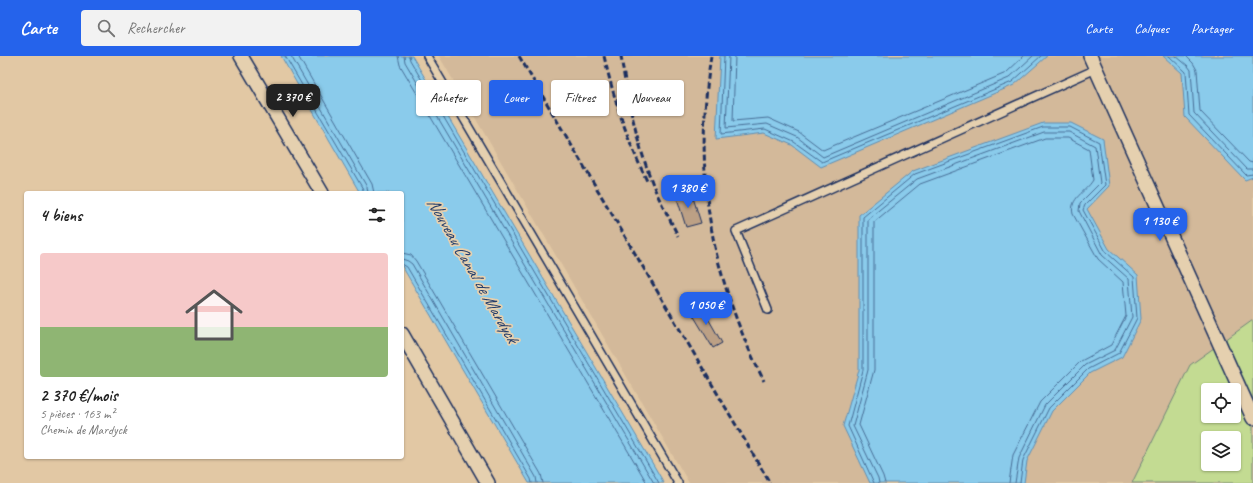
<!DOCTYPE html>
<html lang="fr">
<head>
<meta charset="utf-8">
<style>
	body { margin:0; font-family:Caveat,sans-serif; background:#f2f2f2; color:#222; height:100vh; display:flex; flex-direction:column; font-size:15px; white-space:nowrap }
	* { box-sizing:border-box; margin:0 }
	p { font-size:13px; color:#767676 }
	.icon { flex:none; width:22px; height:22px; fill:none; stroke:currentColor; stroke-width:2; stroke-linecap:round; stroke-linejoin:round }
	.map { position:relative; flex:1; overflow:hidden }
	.sheet { position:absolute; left:24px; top:135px; width:380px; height:268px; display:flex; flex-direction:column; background:#fff; border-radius:4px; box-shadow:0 1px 3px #0004 }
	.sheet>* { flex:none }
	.guide { position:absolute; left:416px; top:24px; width:380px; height:36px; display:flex; gap:8px }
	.fabs { position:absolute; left:1201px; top:327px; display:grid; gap:8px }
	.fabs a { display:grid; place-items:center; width:40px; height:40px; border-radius:4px; background:#fff; box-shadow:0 1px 3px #0004; font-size:20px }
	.price { position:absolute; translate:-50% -34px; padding:0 9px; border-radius:8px; background:#2563eb; color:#fff; font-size:13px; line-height:26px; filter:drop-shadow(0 1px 2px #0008) }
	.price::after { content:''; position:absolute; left:50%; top:24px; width:12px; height:9px; margin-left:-6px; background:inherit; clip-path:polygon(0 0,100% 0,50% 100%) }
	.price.active { background:#222; color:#fff }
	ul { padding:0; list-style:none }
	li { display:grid; align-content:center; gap:8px; height:212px; padding:0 16px }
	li+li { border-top:1px solid #e0e0e0 }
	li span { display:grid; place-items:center; height:124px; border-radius:4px; color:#555 }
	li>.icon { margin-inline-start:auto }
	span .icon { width:72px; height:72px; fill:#fffc; stroke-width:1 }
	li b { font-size:17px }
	h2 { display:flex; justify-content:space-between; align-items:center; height:48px; padding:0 16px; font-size:17px }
	.pill { padding:0 14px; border-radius:4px; background:#fff; box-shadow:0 1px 3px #0004; font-size:14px; line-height:36px }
	.pill.active { background:#2563eb; color:#fff }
	header { display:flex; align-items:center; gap:24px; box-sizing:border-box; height:56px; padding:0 20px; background:#2563eb; color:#fff }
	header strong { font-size:19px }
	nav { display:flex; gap:22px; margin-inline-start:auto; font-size:14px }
	.search { width:280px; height:36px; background:#f2f2f2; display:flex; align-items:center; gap:10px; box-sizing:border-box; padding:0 14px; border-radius:4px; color:#767676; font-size:15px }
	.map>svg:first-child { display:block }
	.built { fill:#d3b99a; fill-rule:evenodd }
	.green { fill:#c3db92; stroke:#6f8578; fill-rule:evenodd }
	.water { fill:#8acbeb; stroke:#5e8db3 }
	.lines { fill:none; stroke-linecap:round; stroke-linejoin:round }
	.shore { stroke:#476d96; stroke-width:1 }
	.building { fill:#bca085; stroke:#1b2f5e }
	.lane-casing { stroke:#1b2f5e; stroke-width:10 }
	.street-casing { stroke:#1b2f5e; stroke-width:16 }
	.lane { stroke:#e5d0af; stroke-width:7 }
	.street { stroke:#e5d0af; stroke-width:13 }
	.rail { stroke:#1b2f5e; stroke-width:3; stroke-dasharray:6 3; stroke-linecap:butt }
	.labels { text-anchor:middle; stroke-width:3.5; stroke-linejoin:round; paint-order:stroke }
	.water-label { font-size:18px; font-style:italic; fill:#263f6c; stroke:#e5d0af }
</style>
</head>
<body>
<header>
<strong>Carte</strong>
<div class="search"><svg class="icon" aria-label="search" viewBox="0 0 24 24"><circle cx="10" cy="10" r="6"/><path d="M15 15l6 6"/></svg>Rechercher</div>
<nav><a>Carte</a><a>Calques</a><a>Partager</a></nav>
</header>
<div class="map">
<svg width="1253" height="427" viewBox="0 0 1253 427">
	<rect width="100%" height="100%" fill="#e2c8a4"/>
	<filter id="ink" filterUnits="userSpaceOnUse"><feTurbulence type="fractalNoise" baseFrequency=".025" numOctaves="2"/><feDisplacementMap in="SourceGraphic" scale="8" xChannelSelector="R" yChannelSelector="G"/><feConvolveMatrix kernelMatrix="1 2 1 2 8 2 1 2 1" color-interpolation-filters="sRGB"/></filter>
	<g filter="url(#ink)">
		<!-- built -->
		<path class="built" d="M 439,0 L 1253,0 L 1253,427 L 689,427 ZM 1208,334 L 1234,334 L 1234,360 L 1208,360 ZM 1208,382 L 1234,382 L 1234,408 L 1208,408 Z"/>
		<!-- green -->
		<path class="green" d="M 1253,264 L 1253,427 L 1132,427 L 1190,309 ZM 1208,334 L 1234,334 L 1234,360 L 1208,360 ZM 1208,382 L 1234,382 L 1234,408 L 1208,408 Z"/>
		<!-- water -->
		<path class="water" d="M 281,0 L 412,0 L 664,427 L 529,427 L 402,210 L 402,137 L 360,137 Z
			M 720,0 L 1047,0 L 1014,29 L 821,111 L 792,89 L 764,77 L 716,83 Z
			M 1163,0 L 1253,0 L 1253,121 L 1245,124 L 1185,61 L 1182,17 Z
			M 1043,67 L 1071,67 L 1103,83 L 1109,130 L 1087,153 L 1109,193 L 1138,219 L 1141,263 L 1122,301 L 1090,317 L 1052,355 L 1027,405 L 1024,427 L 870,427 L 843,370 L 859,314 L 859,159 L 913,115 Z"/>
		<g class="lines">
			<!-- shore -->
			<path class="shore" d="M 285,0 L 363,133 L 363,137
				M 291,0 L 367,131 L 368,137
				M 298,0 L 372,128 L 374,137
				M 398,0 L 400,9 L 647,427
				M 404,0 L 405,6 L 654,427
				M 409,0 L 410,4 L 659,427
				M 724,0 L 721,78 L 765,73 L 794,86 L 822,106 L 1012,26 L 1041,0
				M 729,0 L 726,72 L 767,68 L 797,81 L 823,101 L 1009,22 L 1033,0
				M 735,0 L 733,65 L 768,62 L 799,76 L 823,94 L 1006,17 L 1024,0
				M 1169,0 L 1186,16 L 1189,59 L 1246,119 L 1253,118
				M 1176,0 L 1188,10 L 1191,14 L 1194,57 L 1247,113 L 1253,113
				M 1186,0 L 1193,7 L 1197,14 L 1200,55 L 1249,106 L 1253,107
				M 402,197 L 411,199 L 416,205 L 541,418 L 543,427
				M 402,203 L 408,205 L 412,208 L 536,421 L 537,427
				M 402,208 L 407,211 L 531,423 L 532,427
				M 874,427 L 848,370 L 863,314 L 863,161 L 915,118 L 1043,71 L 1070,71 L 1099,86 L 1105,129 L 1085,149 L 1083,154 L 1106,196 L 1134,221 L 1137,262 L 1119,297 L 1088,313 L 1049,352 L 1023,404 L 1020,427
				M 879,427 L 878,422 L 853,370 L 868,314 L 868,163 L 917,123 L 1044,76 L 1069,76 L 1095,90 L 1100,127 L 1080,147 L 1079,155 L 1102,199 L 1129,223 L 1132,261 L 1115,294 L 1085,309 L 1045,349 L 1019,402 L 1015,427
				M 885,427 L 883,420 L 859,369 L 874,314 L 874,166 L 920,128 L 1045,82 L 1068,82 L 1089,93 L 1093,124 C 1086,136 1069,142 1073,158 L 1098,203 L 1123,226 L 1126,260 L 1111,289 L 1081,305 L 1040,346 L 1013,399 L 1009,427"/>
		</g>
		<!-- building -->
		<path class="building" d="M 691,135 L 701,167 L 686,171 L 676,139 Z
			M 700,248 L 722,287 L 713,292 L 690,254 Z"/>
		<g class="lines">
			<!-- lane casing -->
			<g class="lane-casing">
				<path id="lane" d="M 427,0 L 678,427
					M 768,254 L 736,175 L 1096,13"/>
			</g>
			<!-- street casing -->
			<g class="street-casing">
				<path id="street" d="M 241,0 L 322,137
					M 1090,0 L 1253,362
					M 402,278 L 488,427"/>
			</g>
			<!-- lane -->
			<use href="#lane" class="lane"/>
			<!-- street -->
			<use href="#street" class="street"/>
			<!-- rail -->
			<path class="rail" d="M 519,0 L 770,427
				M 604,0 C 614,44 628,86 648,127
				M 621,0 C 627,43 639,96 656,136 C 663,151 671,165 678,180
				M 711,0 C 699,77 702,158 726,232 C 736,265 749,295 764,325"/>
		</g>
	</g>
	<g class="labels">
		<!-- water labels -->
		<g class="water-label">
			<text transform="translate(473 214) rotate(60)" y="6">Nouveau Canal de Mardyck</text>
		</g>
	</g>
</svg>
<div class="fabs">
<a><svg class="icon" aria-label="locate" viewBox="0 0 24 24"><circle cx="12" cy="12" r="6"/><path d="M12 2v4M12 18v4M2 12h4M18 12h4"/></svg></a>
<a><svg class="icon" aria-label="layers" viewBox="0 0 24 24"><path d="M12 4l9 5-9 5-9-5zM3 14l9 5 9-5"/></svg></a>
</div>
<b class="price active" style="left:293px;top:62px">2 370 €</b>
<b class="price" style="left:688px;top:153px">1 380 €</b>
<b class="price" style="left:1160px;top:186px">1 130 €</b>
<b class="price" style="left:706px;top:270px">1 050 €</b>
<div class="guide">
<a class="pill">Acheter</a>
<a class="pill active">Louer</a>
<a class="pill">Filtres</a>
<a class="pill">Nouveau</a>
</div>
<section class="sheet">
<h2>4 biens<svg class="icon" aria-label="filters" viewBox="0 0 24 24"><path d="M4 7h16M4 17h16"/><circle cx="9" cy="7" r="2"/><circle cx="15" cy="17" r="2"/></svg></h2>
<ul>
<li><span style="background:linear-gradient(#f6c9c9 60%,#8fb573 0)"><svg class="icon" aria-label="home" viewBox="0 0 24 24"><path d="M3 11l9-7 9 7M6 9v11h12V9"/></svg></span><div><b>2 370 €/mois</b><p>5 pièces · 163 m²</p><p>Chemin de Mardyck</p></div></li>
</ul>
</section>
</div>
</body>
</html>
